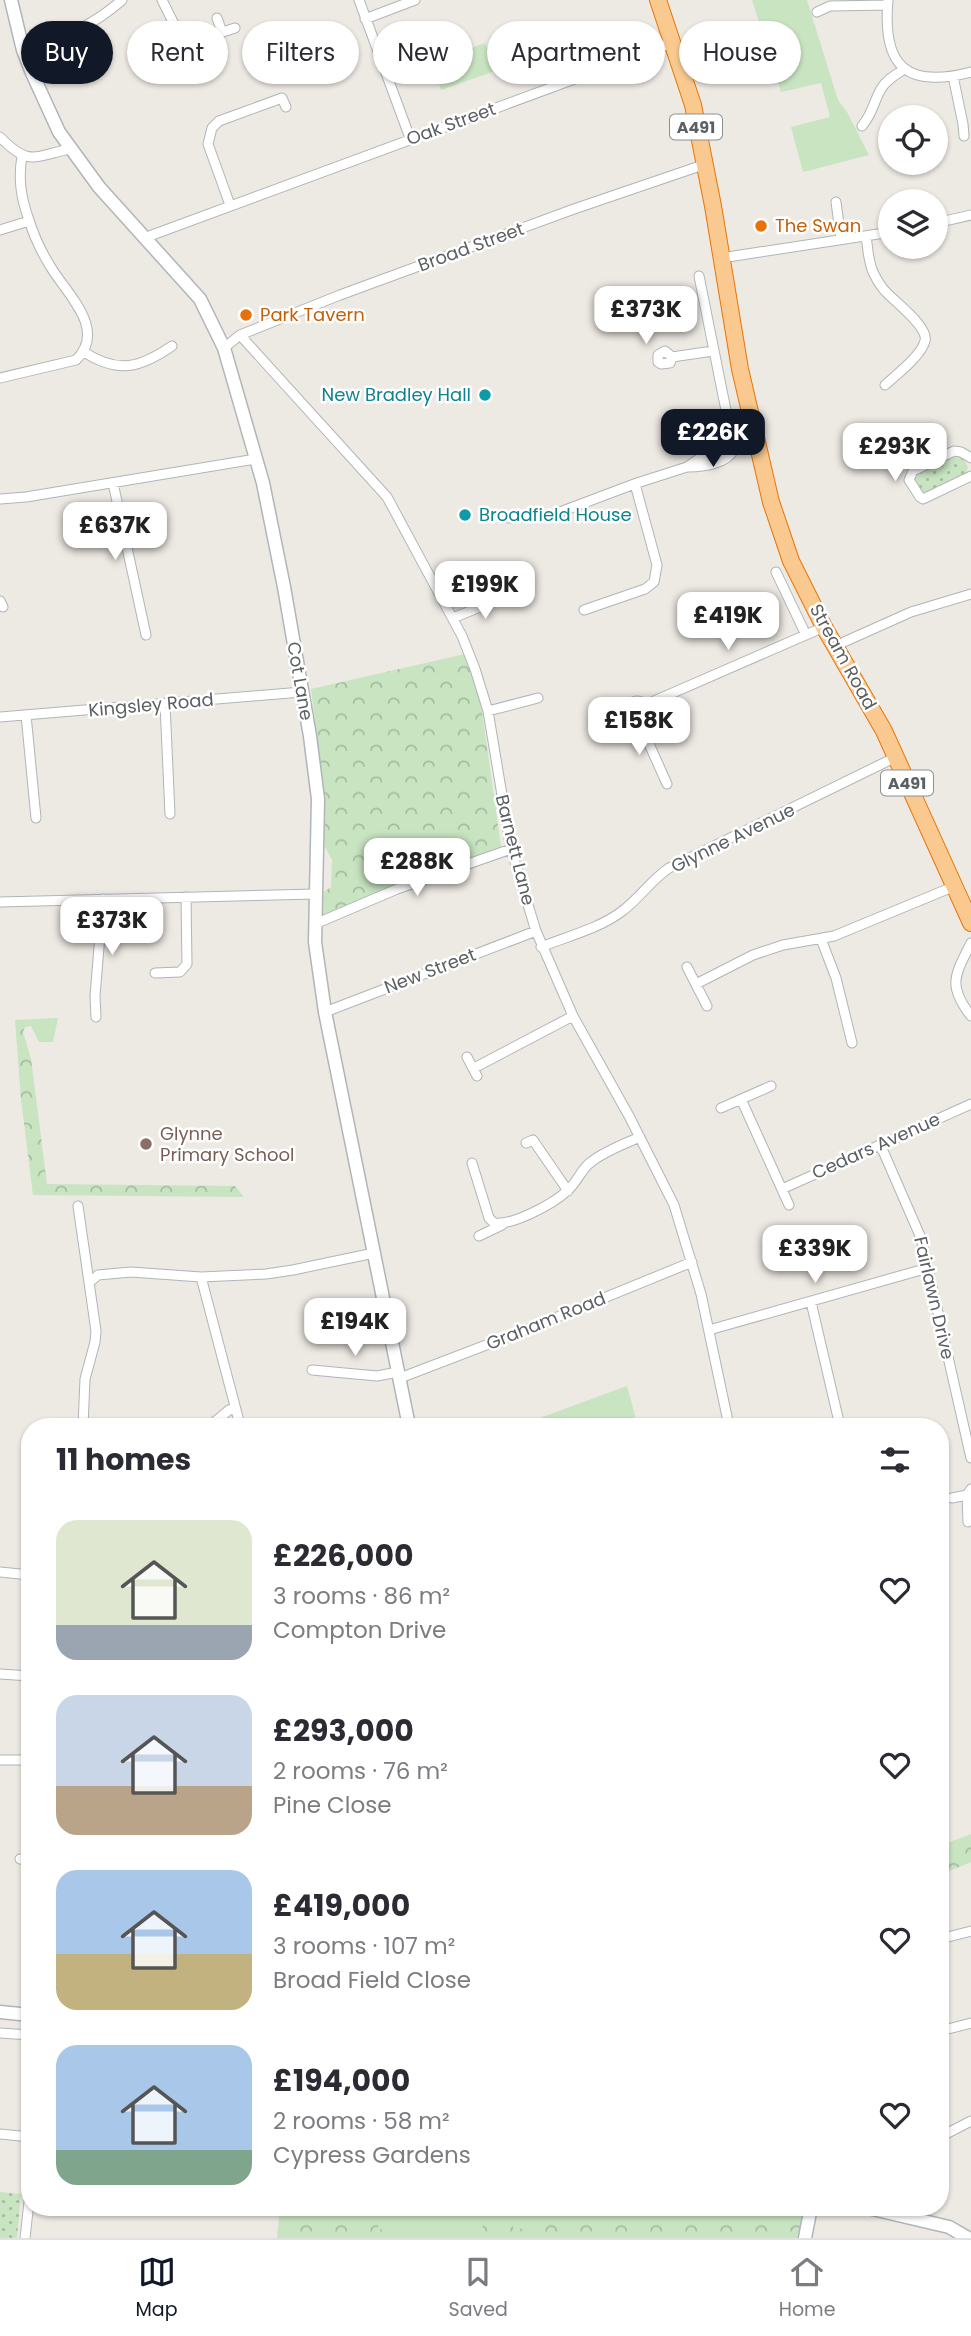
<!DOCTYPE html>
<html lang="en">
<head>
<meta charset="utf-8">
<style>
	body { margin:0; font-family:Poppins,sans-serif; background:#f2f2f3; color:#2b2b33; height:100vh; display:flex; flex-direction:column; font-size:26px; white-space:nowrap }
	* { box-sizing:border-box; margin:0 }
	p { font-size:23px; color:#7c7c81 }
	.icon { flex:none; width:38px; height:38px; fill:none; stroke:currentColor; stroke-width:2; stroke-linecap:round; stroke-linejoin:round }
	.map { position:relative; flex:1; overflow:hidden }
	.sheet { position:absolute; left:21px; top:1418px; width:928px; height:798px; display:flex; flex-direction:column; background:#fff; border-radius:28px; box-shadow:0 2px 5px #0004 }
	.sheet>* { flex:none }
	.banner { position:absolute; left:21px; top:21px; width:929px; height:63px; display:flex; gap:14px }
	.fabs { position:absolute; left:878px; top:105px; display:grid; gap:14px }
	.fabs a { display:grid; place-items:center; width:70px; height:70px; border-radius:50%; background:#fff; box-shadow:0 2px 5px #0004; font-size:35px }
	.price { position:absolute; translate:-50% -60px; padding:0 16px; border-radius:14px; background:#fff; color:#222; font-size:23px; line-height:46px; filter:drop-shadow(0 2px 4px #0008) }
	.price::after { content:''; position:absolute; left:50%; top:42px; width:21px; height:16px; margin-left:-10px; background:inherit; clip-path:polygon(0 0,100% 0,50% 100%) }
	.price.on { background:#111827; color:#fff }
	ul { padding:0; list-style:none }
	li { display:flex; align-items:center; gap:21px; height:175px; padding:0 35px }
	li span { display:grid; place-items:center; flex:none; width:196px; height:140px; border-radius:21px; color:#555 }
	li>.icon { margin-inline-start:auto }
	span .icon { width:84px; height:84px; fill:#fffc; stroke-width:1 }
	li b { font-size:30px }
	h2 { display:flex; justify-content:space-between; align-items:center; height:84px; padding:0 35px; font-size:30px }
	.pill { padding:0 24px; border-radius:32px; background:#fff; box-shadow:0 2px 5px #0004; font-size:24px; line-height:63px }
	.pill.on { background:#111827; color:#fff }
	.tab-bar { display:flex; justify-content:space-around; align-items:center; height:98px; border-top:2px solid #e1e1e2; background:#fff; font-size:19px; color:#7c7c81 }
	.tab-bar a { display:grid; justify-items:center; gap:4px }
	.tab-bar .on { color:#111827 }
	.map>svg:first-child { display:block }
	.grass { fill:url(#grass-dots) }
	.forest { fill:url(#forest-crowns) }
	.garden { fill:#c8e4c1 }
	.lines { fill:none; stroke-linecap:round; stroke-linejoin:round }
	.street-casing { stroke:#b1b5b8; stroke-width:11 }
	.secondary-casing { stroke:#b0b5b8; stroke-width:15 }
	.highway-casing { stroke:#e87509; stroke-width:18 }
	.street { stroke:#fff; stroke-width:9 }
	.secondary { stroke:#fff; stroke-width:12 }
	.highway { stroke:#f9c98f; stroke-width:16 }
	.food-dot { fill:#e8710a; stroke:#fff; stroke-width:2.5 }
	.culture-dot { fill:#0f9aa8; stroke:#fff; stroke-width:2.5 }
	.education-dot { fill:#8d6e63; stroke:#fff; stroke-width:2.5 }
	.labels { text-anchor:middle; stroke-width:5; stroke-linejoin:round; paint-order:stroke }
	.shield { fill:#fff; stroke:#8c9092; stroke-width:2 }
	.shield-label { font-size:16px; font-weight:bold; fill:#5b6163 }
	.street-label { font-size:18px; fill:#5b6163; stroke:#fff }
	.food-label { font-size:18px; fill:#c56008; stroke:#fff; text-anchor:start }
	.culture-label { font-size:18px; fill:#0d838f; stroke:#fff; text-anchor:end }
	.education-label { font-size:18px; fill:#785e54; stroke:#fff; text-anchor:start }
</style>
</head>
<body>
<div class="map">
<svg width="971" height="2238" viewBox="0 0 971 2238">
	<defs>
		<pattern id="grass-dots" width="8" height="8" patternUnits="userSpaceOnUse" patternTransform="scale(1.75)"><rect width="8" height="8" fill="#c8e4c1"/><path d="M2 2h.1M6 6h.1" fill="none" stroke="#a5bca0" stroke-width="1.8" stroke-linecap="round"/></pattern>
		<pattern id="forest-crowns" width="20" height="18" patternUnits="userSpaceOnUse" patternTransform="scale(1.75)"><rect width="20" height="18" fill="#c8e4c1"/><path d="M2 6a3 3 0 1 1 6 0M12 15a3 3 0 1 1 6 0" fill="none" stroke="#a5bca0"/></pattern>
	</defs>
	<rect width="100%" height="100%" fill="#ede9e3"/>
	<!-- grass -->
	<path class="grass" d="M 956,453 L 961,455 L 968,467 L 966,473 L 925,494 L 923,493 L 914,479 L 916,474 Z
		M 0,2192 L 21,2194 L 17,2238 L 0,2238 Z"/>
	<!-- forest -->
	<path class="forest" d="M 465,654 L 480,697 L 501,847 L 322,915 L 322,893 L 331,887 L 332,860 L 324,845 L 324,797 L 311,689 Z
		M 58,1018 L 53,1042 L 39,1042 L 31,1026 L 25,1027 L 23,1032 L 31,1059 L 47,1184 L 235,1186 L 244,1197 L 33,1195 L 21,1099 L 15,1020 Z
		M 971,1834 L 971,1862 L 940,1875 L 940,1846 Z
		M 280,2207 L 799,2207 L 805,2215 L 799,2238 L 277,2238 Z"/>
	<!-- garden -->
	<path class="garden" d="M 752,0 L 807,0 L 838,100 L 847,112 L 869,155 L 803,172 L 791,127 L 830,117 L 821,83 L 781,92 Z
		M 485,43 L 495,71 L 441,90 L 431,62 Z
		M 627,1386 L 638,1426 L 518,1426 Z
		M 380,2207 L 485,2207 L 481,2238 L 451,2238 L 378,2229 Z
		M 516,2207 L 545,2207 L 542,2231 L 513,2228 Z"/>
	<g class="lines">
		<!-- street casing -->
		<g class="street-casing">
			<path id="street" d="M 162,0 L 182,40 L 193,42 L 235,28
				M 359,0 L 410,138
				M 888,0 C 882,66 906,89 971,72
				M 817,12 L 830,6 L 887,5
				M 217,18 L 222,32
				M 365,19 L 415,0
				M 23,50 C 64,36 89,29 122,0
				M 953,76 L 963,124 L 964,136
				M 862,126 C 873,113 873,103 881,89 C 886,80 895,75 903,70
				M 0,137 C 28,166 34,157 69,149
				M 836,202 L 841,239
				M 230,205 L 208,144 L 212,128 L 219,121 L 282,98 L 286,107
				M 936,223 L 971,215
				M 0,230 L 29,221
				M 866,236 C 868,248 868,263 874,274 C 877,280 881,287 886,292 C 895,302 929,327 925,341 C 921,356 896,375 885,385
				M 144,238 L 672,43
				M 721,258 L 891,232
				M 699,276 L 734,450
				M 240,335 L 387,497 L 462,636 L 475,669 L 488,711 L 511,849 L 536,931 L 573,1016 L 629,1116 L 674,1205 L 701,1294 L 729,1426
				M 224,348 L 240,335 L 340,295 L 574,209 L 703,165
				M 84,352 C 118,374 140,368 172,346
				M 672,357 L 670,363 L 661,364 L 658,362 L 658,355 L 665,351 L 672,357 L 713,351
				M 0,378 L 76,360 C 107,330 68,295 52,269 C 43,255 34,236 29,220 C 21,198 18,179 22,156
				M 971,458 L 961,452 L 954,451 L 913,471 L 909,480 L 920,497 L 923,499 L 971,476
				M 689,467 C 703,467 726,464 734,450
				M 113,483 L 146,635
				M 0,499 L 26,497 L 256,459
				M 509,518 L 552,515 L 637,483 L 687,467 L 700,458 L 756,442
				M 776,572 L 806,635
				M 0,601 L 3,607
				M 584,610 L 645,589 L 654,582 L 657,565 L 635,484
				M 453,618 L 507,596
				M 835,646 L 911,612 L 971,594
				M629 709a8 8 0 1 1 16 0a8 8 0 1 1-16 0Z
				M 165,704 L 170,814
				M 645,705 L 824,627
				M 488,711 L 538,698
				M 26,715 L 36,818
				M 0,717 L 302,692
				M 637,717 L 667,784
				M 0,902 L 316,894
				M 315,924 L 397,889 L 511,849
				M 821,939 L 836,978 L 852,1043
				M 971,943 C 955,975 947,985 971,1016
				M 541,947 C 568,936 598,929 621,912 C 639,899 651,880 669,868 L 896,757
				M 687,967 L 707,1006
				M 155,973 L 180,972 L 187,964 L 186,897
				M 696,984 L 753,955 L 783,945 L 834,936 L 955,886
				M 325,1012 L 536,931
				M 96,1017 L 95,996 L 103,899
				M 467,1057 L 477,1076
				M 474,1068 L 573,1016
				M 741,1099 L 789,1205
				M 721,1108 L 771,1086
				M 526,1143 L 533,1140 L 568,1191
				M 880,1144 L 921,1238 L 971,1458
				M 472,1163 L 489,1218 L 494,1223 C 512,1226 553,1204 567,1191 C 577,1183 581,1169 591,1162 C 605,1151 624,1144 640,1137
				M 782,1189 L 971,1104
				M 78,1206 L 96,1331 L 95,1342 L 85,1379 L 83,1426
				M 479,1236 L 502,1225
				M 201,1277 L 240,1425
				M 89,1283 L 98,1275 L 131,1272 L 201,1277 L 266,1274 L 293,1270 L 374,1253
				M 811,1302 L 840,1426
				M 709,1330 L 928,1268
				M 312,1370 L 377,1376 L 398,1372
				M 400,1378 L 528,1329 L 692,1262
				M 210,1426 L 229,1410 L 235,1408
				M 952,1498 L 967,1495
				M 968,1522 L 967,1495 L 971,1489
				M 0,1572 L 30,1575
				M 0,1674 L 30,1676
				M 0,1760 L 30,1760
				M 20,1859 L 30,1860
				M 940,1939 L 971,1931
				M 940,2031 L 971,2023
				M 0,2033 L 30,2035
				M 0,2134 L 30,2137
				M 940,2137 L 971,2121
				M 25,2238 L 30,2193"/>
		</g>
		<!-- secondary casing -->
		<g class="secondary-casing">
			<path id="secondary" d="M 11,0 L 23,50 L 32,73 L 59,132 L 99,187 L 200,299 L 224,348 L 263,483 L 284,587 L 310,736 L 318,799 L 315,942 L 325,1012 L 409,1426
				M 0,2012 L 30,2015
				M 864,2207 L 949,2227 L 968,2238
				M 805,2238 L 811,2207"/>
		</g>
		<!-- highway casing -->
		<g class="highway-casing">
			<path id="highway" d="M 658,0 L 693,105 L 713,206 L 740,369 L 771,502 L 791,561 L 824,627 L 884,731 L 971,923"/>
		</g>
		<!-- street -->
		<use href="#street" class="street"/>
		<!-- secondary -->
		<use href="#secondary" class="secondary"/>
		<!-- highway -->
		<use href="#highway" class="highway"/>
	</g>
	<!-- markers -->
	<g class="food-dot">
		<circle cx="761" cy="226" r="7"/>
		<circle cx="246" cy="315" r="7"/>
	</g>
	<g class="culture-dot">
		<circle cx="485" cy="395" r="7"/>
		<circle cx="465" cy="515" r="7"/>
	</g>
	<circle class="education-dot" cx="146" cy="1144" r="7"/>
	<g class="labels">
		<!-- shield labels -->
		<g class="shield">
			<rect x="670" y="114.5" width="52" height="25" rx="5"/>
			<rect x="881" y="770.5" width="52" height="25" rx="5"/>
		</g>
		<g class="shield-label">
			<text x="696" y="133">A491</text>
			<text x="907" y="789">A491</text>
		</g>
		<!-- street labels -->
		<g class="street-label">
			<text transform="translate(451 124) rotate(-20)" y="6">Oak Street</text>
			<text transform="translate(471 247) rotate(-20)" y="6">Broad Street</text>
			<text transform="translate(843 657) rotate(61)" y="6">Stream Road</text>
			<text transform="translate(300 681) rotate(80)" y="6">Cot Lane</text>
			<text transform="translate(151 705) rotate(-5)" y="6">Kingsley Road</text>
			<text transform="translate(733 838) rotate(-26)" y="6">Glynne Avenue</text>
			<text transform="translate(515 850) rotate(76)" y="6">Barnett Lane</text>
			<text transform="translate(430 971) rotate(-21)" y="6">New Street</text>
			<text transform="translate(876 1146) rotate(-24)" y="6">Cedars Avenue</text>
			<text transform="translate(934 1298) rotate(77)" y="6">Fairlawn Drive</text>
			<text transform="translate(546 1321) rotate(-22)" y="6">Graham Road</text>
		</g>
		<!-- food labels -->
		<g class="food-label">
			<text x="775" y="232">The Swan</text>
			<text x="260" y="321">Park Tavern</text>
		</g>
		<!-- culture labels -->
		<g class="culture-label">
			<text x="471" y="401">New Bradley Hall</text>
			<text x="479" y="521" text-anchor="start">Broadfield House</text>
		</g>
		<!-- education labels -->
		<g class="education-label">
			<text x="160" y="1140">Glynne<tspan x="160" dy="21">Primary School</tspan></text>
		</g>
	</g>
</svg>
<div class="fabs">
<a><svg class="icon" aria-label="locate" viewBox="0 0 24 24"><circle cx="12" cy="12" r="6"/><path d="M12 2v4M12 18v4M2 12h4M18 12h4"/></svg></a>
<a><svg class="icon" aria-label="layers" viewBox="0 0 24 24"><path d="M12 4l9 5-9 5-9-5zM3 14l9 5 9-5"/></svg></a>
</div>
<b class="price" style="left:646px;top:346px">£373K</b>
<b class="price on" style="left:713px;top:469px">£226K</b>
<b class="price" style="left:895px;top:483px">£293K</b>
<b class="price" style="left:115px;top:562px">£637K</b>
<b class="price" style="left:485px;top:621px">£199K</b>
<b class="price" style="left:728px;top:652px">£419K</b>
<b class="price" style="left:639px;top:757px">£158K</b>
<b class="price" style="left:417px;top:898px">£288K</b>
<b class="price" style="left:112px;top:957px">£373K</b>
<b class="price" style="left:815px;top:1285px">£339K</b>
<b class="price" style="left:355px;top:1358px">£194K</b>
<div class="banner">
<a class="pill on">Buy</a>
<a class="pill">Rent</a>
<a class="pill">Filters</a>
<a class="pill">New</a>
<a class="pill">Apartment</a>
<a class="pill">House</a>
</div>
<section class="sheet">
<h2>11 homes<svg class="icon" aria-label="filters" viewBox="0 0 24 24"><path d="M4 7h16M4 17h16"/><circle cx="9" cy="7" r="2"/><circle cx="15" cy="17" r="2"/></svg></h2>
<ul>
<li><span style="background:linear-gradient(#dfe7d0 75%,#9aa5b1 0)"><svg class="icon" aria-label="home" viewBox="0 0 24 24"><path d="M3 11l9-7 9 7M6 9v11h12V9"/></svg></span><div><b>£226,000</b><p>3 rooms · 86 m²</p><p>Compton Drive</p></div><svg class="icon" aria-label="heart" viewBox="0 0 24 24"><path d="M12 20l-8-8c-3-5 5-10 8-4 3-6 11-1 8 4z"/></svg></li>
<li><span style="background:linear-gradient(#c9d6e8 65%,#b9a48a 0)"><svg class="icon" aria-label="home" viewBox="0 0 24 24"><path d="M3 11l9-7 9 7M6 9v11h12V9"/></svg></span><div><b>£293,000</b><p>2 rooms · 76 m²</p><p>Pine Close</p></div><svg class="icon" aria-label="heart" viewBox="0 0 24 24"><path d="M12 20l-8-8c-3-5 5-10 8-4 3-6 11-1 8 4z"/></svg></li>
<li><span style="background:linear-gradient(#a9c7e8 60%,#c2b280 0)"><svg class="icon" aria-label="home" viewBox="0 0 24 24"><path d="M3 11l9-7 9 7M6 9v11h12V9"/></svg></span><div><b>£419,000</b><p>3 rooms · 107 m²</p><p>Broad Field Close</p></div><svg class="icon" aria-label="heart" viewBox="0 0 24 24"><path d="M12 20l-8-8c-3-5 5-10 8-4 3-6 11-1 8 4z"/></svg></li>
<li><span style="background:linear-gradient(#a9c7e8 75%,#7fa58c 0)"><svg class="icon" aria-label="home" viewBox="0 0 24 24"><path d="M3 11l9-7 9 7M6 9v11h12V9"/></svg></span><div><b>£194,000</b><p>2 rooms · 58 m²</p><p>Cypress Gardens</p></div><svg class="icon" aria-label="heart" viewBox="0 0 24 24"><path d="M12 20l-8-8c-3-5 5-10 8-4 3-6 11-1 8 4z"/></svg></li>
</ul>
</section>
</div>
<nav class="tab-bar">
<a class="on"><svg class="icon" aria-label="map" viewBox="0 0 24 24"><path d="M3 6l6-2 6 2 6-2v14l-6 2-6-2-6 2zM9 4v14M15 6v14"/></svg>Map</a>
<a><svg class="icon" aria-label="saved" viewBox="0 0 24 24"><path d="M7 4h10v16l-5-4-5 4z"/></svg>Saved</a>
<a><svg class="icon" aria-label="home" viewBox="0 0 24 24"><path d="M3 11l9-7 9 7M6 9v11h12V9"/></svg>Home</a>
</nav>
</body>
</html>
